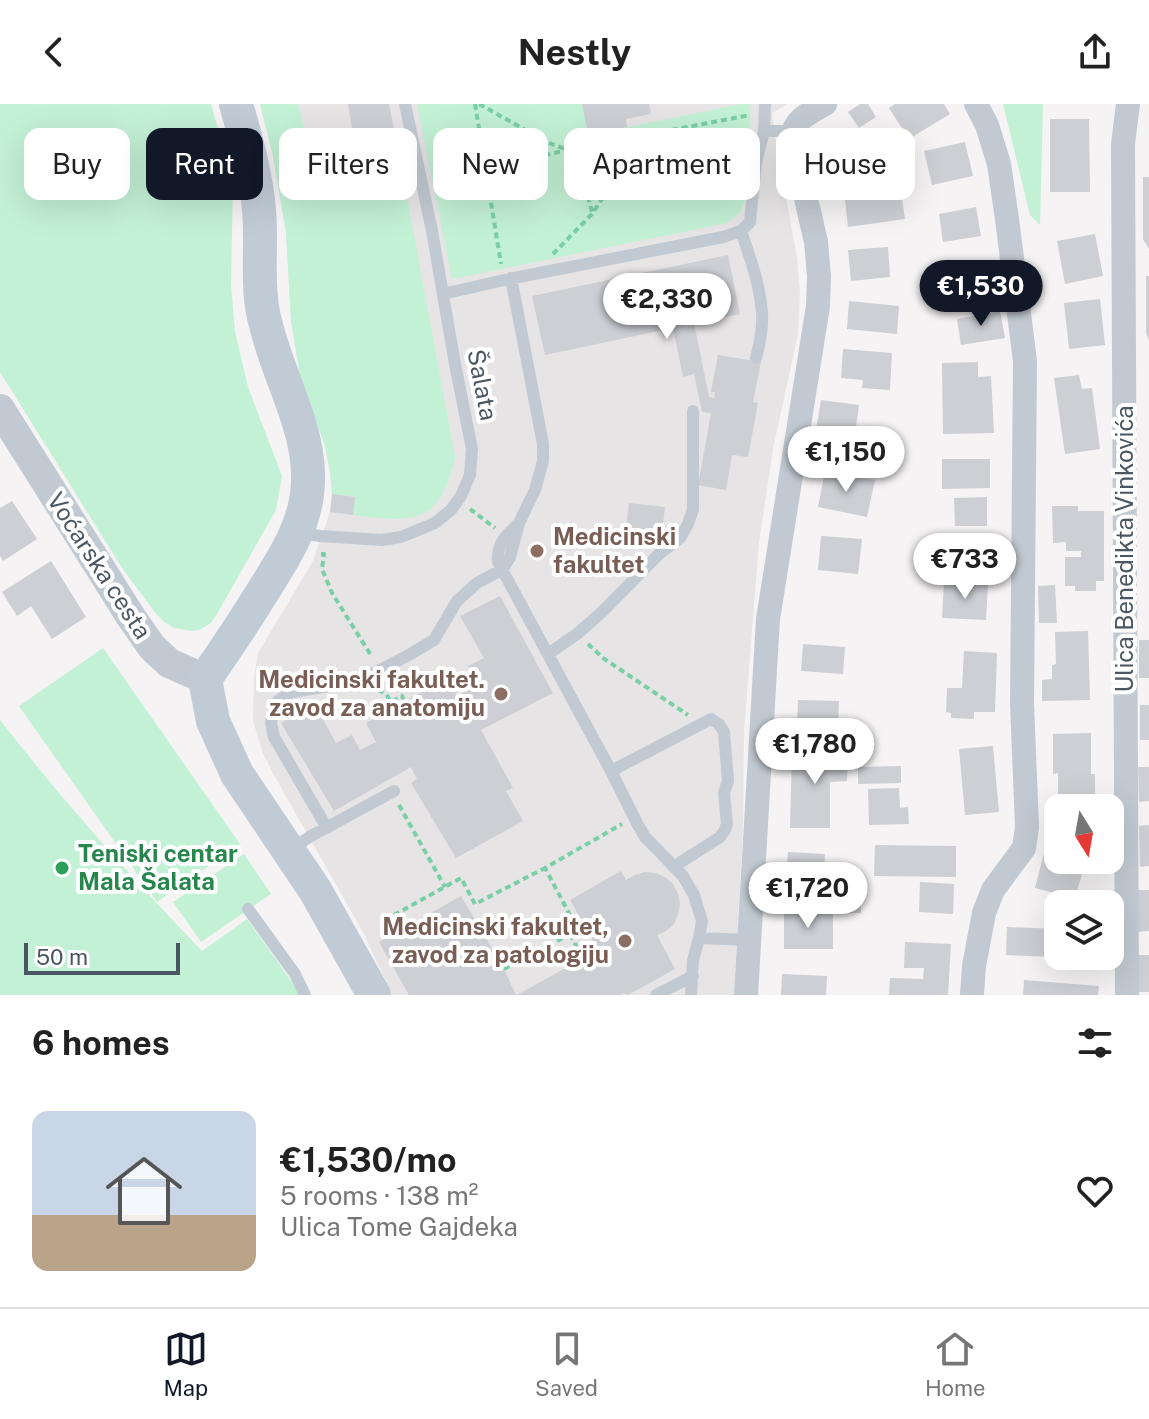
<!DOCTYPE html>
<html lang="en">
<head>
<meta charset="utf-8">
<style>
	body { margin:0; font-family:"Public Sans",sans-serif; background:#f6f6f6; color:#222; height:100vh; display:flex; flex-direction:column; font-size:30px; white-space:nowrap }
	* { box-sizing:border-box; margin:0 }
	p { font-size:26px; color:#767676 }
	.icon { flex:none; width:44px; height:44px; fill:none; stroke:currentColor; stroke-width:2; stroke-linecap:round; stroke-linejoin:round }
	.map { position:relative; height:891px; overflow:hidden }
	.panel { display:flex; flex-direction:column; background:#fff; flex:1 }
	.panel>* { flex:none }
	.guide { position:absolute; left:24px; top:24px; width:1102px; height:72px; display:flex; gap:16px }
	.needle { width:52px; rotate:169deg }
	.controls { position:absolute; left:1044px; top:690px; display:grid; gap:16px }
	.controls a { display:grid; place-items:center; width:80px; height:80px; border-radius:16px; background:#fff; box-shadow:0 8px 32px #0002; font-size:40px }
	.scale { position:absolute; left:24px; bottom:20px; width:156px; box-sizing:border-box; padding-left:8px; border:4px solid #4a5661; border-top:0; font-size:22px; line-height:28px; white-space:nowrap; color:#4a5661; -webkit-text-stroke:6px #fff; paint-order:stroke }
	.price { position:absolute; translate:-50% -68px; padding:0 18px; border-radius:28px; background:#fff; color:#222; font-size:26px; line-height:52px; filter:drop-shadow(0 2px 4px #0008) }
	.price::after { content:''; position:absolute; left:50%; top:48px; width:24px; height:18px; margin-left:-12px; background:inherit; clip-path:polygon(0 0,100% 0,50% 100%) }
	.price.active { background:#111827; color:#fff }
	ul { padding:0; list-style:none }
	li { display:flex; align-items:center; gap:24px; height:200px; padding:0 32px }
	li span { display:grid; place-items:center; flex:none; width:224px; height:160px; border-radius:16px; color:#555 }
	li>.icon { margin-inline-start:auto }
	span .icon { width:96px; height:96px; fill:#fffc; stroke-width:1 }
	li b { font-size:34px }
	h2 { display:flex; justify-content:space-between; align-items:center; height:96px; padding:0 32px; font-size:34px }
	.pill { padding:0 28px; border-radius:16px; background:#fff; box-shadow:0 8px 32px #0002; font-size:28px; line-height:72px }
	.pill.active { background:#111827; color:#fff }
	header { display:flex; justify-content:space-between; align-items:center; height:104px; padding:0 32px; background:#fff; font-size:36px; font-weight:700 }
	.dock { display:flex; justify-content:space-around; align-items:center; height:112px; border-top:2px solid #e0e0e0; background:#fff; font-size:22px; color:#767676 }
	.dock a { display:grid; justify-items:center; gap:4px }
	.dock .active { color:#111827 }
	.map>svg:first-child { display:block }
	.education { fill:#e6e4e5 }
	.green { fill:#c3f1d5 }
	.building { fill:#cdcfd5 }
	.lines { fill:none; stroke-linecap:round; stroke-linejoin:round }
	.path { stroke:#7ad0a6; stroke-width:4; stroke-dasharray:6 4; stroke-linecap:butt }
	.service { stroke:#c1cad2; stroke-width:12 }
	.minor { stroke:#c1cad2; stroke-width:24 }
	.tertiary { stroke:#c1cad2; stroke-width:30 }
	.secondary { stroke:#c1cbd6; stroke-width:34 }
	.education-dot { fill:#8d6e63; stroke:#fff; stroke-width:3 }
	.leisure-dot { fill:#2e9e5b; stroke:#fff; stroke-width:3 }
	.labels { text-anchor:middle; stroke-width:8; stroke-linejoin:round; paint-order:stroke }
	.street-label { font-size:24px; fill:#4a5661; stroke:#fff }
	.education-label { font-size:24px; font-weight:bold; fill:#785e54; stroke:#fff; text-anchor:end }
	.leisure-label { font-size:24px; font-weight:bold; fill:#27864d; stroke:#fff; text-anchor:start }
</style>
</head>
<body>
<header><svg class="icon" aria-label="back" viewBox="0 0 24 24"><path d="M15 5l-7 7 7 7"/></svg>Nestly<svg class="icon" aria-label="share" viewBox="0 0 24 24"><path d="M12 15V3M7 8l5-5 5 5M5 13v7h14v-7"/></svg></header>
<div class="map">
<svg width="1149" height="891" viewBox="0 0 1149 891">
	<rect width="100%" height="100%" fill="#f5f3f3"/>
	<!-- education -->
	<path class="education" d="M 260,0 L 788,0 L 772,9 L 774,27 L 797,154 L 800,190 L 798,230 L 773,345 L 759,438 L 744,628 L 743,726 L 734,891 L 392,891 L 364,830 L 275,673 L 263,649 L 253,617 L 254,573 L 258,549 L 313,457 L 330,408 L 332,390 L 330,368 L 325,342 L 300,271 L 291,217 L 286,128 L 273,52 Z"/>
	<!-- green -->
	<path class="green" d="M 0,0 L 211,0 L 233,77 L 231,180 L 235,228 L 248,283 L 282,372 L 276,406 L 217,510 L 211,519 L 199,526 L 192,527 L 174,524 L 164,518 L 154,507 L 122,464 L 0,268 Z
		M 260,0 L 298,0 L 319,87 L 403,72 L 455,353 C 440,421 413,419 353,411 L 355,393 L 332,390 L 330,368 L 325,342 L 300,271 L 291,217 L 286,128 L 273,52 Z
		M 417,0 L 582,0 L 589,31 L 741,0 L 750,0 L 746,95 L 740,108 L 727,119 L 452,175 Z
		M 1003,0 L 1043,0 L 1040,121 L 1030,111 Z
		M 103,544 L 240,740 L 157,798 L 19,602 Z
		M 0,616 C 63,697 131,773 202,847 L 247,815 L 301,891 L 0,891 Z
		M 244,750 L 271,790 L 201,838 L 173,798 Z"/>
	<!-- building -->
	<path class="building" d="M 348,0 L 389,0 L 403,72 L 346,82 L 335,27 L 352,24 Z
		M 582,0 L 649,0 L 651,10 L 626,15 L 627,23 L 588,31 Z
		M 860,0 L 868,0 L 876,13 L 859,24 L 848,8 Z
		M 895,0 L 944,0 L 950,10 L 909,35 L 889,4 Z
		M 1050,15 L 1089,15 L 1090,88 L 1050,88 Z
		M 877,24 L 885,62 L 848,70 L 847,63 L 831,66 L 824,36 Z
		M 965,38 L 973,72 L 932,81 L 924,47 Z
		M 1143,73 L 1149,73 L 1149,145 L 1143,135 Z
		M 900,80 L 905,115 L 848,123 L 845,96 L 880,91 L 879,84 Z
		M 976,103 L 981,132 L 943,138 L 939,110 Z
		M 1095,130 L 1103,172 L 1065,180 L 1057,137 Z
		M 888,143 L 890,173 L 851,177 L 848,146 Z
		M 728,151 L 740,210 L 694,219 L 709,293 L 714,294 L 715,288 L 711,288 L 718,251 L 761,258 L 753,298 L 758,299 L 748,353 L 732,351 L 726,386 L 698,381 L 711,309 L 702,308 L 694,270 L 683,273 L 673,224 L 545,251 L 532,192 Z
		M 984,156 L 989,185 L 957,190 L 953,161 Z
		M 1146,172 L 1149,172 L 1149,237 L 1146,229 Z
		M 1100,195 L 1105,241 L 1069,245 L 1064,199 Z
		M 849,197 L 899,202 L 897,230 L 847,225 Z
		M 1000,207 L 1005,234 L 961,241 L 957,215 Z
		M 843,245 L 892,249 L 890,286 L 862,284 L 863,276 L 841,274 Z
		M 978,258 L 978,273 L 991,272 L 994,329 L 943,330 L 942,259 Z
		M 1079,271 L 1082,285 L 1092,284 L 1100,345 L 1065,350 L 1054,274 Z
		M 821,296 L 859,301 L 854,338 L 815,332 Z
		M 942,355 L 990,355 L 990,384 L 942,385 Z
		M 825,367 L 875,376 L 867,413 L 818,403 Z
		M 332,390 L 355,393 L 353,411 L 330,408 Z
		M 987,393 L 987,422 L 955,422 L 954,394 Z
		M 12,397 L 37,435 L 3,457 L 0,452 L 0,404 Z
		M 629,399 L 665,403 L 661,438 L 625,433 Z
		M 1052,402 L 1078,402 L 1078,407 L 1104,407 L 1104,477 L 1096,477 L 1096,487 L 1075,487 L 1075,482 L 1065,482 L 1065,453 L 1081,453 L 1081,447 L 1066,447 L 1066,438 L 1053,439 Z
		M 821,432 L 862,435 L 858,470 L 818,466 Z
		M 51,457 L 86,513 L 52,535 L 31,502 L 17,512 L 2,488 Z
		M 944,478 L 988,480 L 986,516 L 942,514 Z
		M 1055,481 L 1057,519 L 1039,519 L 1038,482 Z
		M 500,492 L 553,589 L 481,626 L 513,684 L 506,687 L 523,717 L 456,754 L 411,679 L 417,675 L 411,663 L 334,707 L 281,619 L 314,599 L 336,639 L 352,631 L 360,646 L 376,638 L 366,619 L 404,597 L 451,574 L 457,592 L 477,581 L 468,562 L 484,554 L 460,512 Z
		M 1088,527 L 1090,596 L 1042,597 L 1042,576 L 1052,575 L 1052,561 L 1056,560 L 1055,528 Z
		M 1139,536 L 1149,536 L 1149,574 L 1139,574 Z
		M 803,540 L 845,543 L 843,570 L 801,567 Z
		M 964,547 L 997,549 L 995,608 L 974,608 L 974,615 L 951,614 L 951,609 L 946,608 L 947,584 L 962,584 Z
		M 798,596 L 839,597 L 838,623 L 797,622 Z
		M 1140,601 L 1149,601 L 1149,636 L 1140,636 Z
		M 1091,629 L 1091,670 L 1095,670 L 1095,704 L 1069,704 L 1069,691 L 1058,691 L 1058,669 L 1053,670 L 1053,630 Z
		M 993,642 L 999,708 L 965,711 L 959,645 Z
		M 792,647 L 848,647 L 847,677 L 830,678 L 830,724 L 790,724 Z
		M 901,662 L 901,679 L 858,680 L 858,663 Z
		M 1138,663 L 1149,663 L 1149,697 L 1139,698 Z
		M 899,684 L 900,704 L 908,703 L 909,720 L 869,721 L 868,685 Z
		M 1149,721 L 1149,762 L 1140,763 L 1139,722 Z
		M 875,741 L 956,742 L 956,773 L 874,772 Z
		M 1045,745 L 1058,749 L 1058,756 L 1086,756 L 1075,794 L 1035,784 Z
		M 788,748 L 825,750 L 823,784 L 785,782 Z
		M 621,767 L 626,776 L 635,771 L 645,768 L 656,769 L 665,773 L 673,780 L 678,790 L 680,800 L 678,810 L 674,820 L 666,827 L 657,831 L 675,865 L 628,891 L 623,889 L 620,891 L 517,891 L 598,846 L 570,796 Z
		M 833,775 L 861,775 L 861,809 L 840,809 L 840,792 L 833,793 Z
		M 920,778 L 954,780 L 953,810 L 919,808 Z
		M 1136,786 L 1149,786 L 1149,827 L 1137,828 Z
		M 461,792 L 504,865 L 516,891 L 409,891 L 379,838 Z
		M 784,808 L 833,808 L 833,845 L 784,845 Z
		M 1007,823 L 1058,825 L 1058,853 L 1006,851 Z
		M 905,838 L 951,840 L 948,891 L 889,891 L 890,874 L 923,875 L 924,864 L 904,864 Z
		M 1136,851 L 1149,851 L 1149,888 L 1137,888 Z
		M 782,870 L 827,872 L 826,891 L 781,891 Z
		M 1024,876 L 1099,882 L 1098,891 L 1023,891 Z"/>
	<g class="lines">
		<!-- path -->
		<path class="path" d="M 475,0 L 501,160
			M 479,0 L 549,39 L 565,45
			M 575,44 L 592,108
			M 486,65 L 567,46 L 750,11
			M 553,150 L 592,110 L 607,87 L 631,34
			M 470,405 L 495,424
			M 321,450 L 324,450 L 322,465 L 332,489 L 372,553
			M 588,540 L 603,554 L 688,611
			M 378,586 L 386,590 L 391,598 L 402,592 L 404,597
			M 399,701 L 445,783
			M 394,811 L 461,774 L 475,800 L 545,764
			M 570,830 L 583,855
			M 504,865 L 578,826 L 545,764 L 622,720"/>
		<!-- service -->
		<path class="service" d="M 765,0 L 764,27 L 793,27
			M 741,127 C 750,153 760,181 762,209 C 763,224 760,239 756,254
			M 443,190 L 504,176 L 723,133 L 741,127 L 750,118 L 756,58 L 764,27
			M 519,419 C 507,430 496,440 498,458 L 611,667 L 638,721 L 645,733 L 683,772 L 694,791 L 702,817 L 699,834 L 749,836
			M 300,429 L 320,432 L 382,436 L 401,433 L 435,419 L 451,406 L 461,392 L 470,371 L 472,345 L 455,260 L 432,127 L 405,0
			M 548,550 L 577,530 L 603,507 L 659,450 L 680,434 L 688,420 L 693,405 L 693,307
			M 611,667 L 711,615 L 719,620 L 724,628 L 727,664 L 728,677 L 724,689 L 727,720 L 725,726 L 720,733 L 675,762
			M 327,724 L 274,633 L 271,619 L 273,608 L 278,597 L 285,592 L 293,588 L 353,578 L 364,574 L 407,552 L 434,536 L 457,497 L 477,479 L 503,465 L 510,453 L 519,419 L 535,386 L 543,357 L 543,340 L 511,174
			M 291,745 L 311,732 L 394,687
			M 248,805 L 295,870 L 305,891
			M 656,891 L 693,872
			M 691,891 L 693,856 L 699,834"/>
		<!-- minor -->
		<path class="minor" d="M 746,891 L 768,515 L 818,202 L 819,172 L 816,138 L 792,33 C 795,14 810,9 825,0
			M 972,891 L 974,862 L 984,809 L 993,786 L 1024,744 L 1027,723 L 1022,600 L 1025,257 L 1007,115 L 999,60 L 987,21 L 976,0
			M 1127,891 L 1123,40 L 1128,0"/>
		<!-- tertiary -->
		<path class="tertiary" d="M 0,305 L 131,513 L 152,543 L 169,559 L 205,575"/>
		<!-- secondary -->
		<path class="secondary" d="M 236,0 C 246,35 256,70 259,106 C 262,138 257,171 262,203 C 269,243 287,280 299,319 C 306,341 310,367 307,390 C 303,425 283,455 265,484 C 246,515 226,545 205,575 L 213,617 L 237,670 L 315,786 L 374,891"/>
	</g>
	<!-- markers -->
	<g class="education-dot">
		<circle cx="537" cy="447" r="8"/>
		<circle cx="501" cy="590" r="8"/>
		<circle cx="625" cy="837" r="8"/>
	</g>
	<circle class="leisure-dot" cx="62" cy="764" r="8"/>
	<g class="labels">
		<!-- street labels -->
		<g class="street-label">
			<text transform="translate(482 281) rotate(79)" y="8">Šalata</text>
			<text transform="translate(1125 445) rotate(-90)" y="8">Ulica Benedikta Vinkovića</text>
			<text transform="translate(99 462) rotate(57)" y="8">Voćarska cesta</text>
		</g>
		<!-- education labels -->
		<g class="education-label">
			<text x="553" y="441" text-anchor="start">Medicinski<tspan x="553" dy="28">fakultet</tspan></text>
			<text x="485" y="584">Medicinski fakultet.<tspan x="485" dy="28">zavod za anatomiju</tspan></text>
			<text x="609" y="831">Medicinski fakultet,<tspan x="609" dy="28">zavod za patologiju</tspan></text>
		</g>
		<!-- leisure labels -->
		<g class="leisure-label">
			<text x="78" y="758">Teniski centar<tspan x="78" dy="28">Mala Šalata</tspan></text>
		</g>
	</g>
</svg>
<div class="controls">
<a><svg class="needle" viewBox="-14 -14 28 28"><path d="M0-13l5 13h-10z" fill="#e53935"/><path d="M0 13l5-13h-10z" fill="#767676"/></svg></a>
<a><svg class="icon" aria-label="layers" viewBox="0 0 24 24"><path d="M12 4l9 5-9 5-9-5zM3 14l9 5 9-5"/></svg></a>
</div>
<div class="scale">50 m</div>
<b class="price active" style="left:981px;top:224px">€1,530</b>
<b class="price" style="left:667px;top:237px">€2,330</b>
<b class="price" style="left:846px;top:390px">€1,150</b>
<b class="price" style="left:965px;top:497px">€733</b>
<b class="price" style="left:815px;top:682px">€1,780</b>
<b class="price" style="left:808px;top:826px">€1,720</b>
<div class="guide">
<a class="pill">Buy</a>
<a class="pill active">Rent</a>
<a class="pill">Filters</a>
<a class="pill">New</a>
<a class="pill">Apartment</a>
<a class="pill">House</a>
</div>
</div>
<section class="panel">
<h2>6 homes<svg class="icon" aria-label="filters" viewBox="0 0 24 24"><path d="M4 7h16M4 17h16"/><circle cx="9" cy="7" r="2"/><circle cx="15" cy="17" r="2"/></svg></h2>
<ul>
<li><span style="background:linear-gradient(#c9d6e8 65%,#b9a48a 0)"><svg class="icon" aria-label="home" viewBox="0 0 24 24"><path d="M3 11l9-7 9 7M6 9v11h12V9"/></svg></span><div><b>€1,530/mo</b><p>5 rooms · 138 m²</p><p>Ulica Tome Gajdeka</p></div><svg class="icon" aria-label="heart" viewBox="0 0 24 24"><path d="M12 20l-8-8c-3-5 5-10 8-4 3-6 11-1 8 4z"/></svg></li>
</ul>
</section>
<nav class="dock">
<a class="active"><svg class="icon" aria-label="map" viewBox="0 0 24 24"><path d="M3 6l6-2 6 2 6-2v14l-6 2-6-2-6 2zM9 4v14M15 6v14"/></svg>Map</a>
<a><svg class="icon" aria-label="saved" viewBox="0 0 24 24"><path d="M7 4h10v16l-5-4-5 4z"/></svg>Saved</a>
<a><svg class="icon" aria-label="home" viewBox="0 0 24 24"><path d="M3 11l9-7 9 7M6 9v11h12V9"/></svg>Home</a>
</nav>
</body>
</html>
